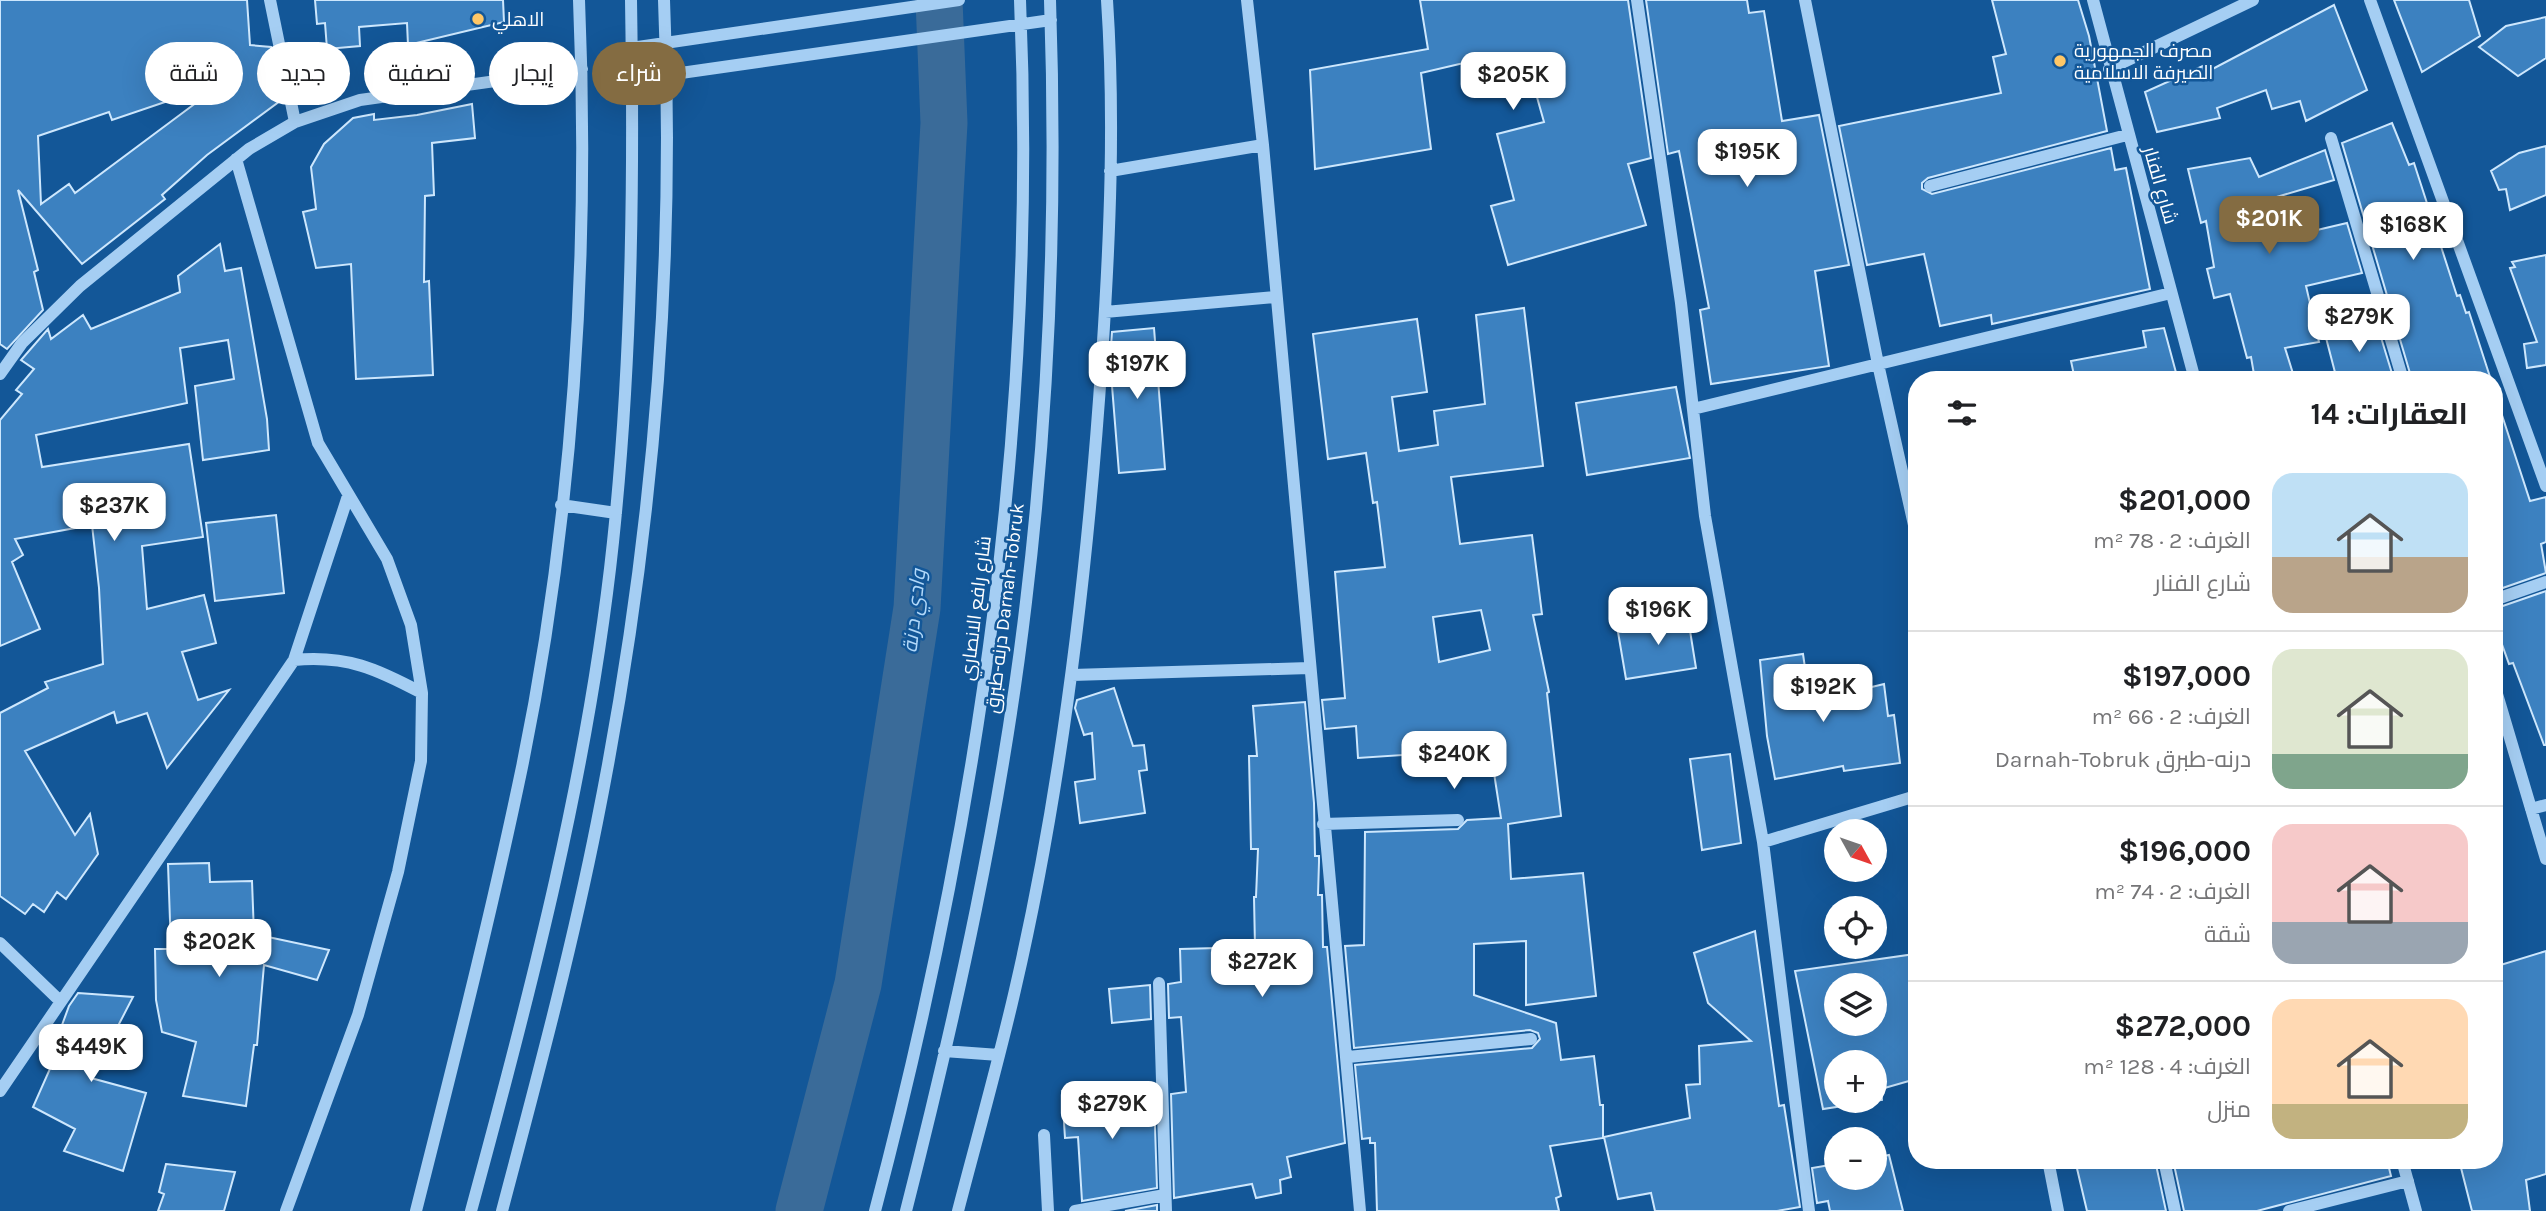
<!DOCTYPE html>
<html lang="ar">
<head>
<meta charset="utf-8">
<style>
	body { margin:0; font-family:Karla,Cairo,sans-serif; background:#f6f6f6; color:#202124; direction:rtl; height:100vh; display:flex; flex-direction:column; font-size:26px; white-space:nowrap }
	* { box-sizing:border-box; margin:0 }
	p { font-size:23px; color:#757577 }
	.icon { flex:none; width:38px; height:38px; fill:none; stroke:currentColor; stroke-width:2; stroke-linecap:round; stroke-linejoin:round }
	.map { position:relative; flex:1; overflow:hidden; direction:ltr }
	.sheet { position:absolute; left:1908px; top:371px; width:595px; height:798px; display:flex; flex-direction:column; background:#fff; border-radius:28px; box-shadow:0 7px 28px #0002; direction:rtl }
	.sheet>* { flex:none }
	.top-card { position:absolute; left:21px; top:42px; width:665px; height:63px; direction:rtl; display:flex; gap:14px }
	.needle { width:46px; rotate:130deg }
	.buttons { position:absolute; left:1824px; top:819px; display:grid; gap:14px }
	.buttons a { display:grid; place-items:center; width:63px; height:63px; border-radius:50%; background:#fff; box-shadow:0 7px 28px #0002; font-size:35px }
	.price { position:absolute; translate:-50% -60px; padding:0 16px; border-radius:14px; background:#fff; color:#222; font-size:23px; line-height:46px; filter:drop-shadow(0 2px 4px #0008) }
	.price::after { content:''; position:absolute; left:50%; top:42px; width:21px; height:16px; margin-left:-10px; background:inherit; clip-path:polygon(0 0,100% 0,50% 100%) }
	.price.on { background:#846c42; color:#fff }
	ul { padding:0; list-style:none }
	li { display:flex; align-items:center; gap:21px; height:175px; padding:0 35px }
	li+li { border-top:2px solid #e0e0e0 }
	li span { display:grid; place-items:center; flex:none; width:196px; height:140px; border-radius:21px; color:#555 }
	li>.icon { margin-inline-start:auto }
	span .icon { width:84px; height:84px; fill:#fffc; stroke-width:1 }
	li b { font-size:30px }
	h2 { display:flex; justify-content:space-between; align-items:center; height:84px; padding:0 35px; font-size:30px }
	.tag { padding:0 24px; border-radius:32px; background:#fff; box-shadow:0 7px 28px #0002; font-size:24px; line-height:63px }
	.tag.on { background:#846c42; color:#fff }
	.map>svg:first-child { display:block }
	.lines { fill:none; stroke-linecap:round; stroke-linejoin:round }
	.river { stroke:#3a6b99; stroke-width:47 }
	.building { fill:#3c81c0; stroke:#cde7fd; stroke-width:2; fill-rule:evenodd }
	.minor { stroke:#a5cef3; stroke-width:12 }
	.poi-dot { fill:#ffc767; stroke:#135798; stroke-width:2.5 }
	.labels { text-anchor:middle; stroke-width:5; stroke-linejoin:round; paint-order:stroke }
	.poi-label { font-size:19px; fill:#fff; stroke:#135798; text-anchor:start }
	.street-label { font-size:19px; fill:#fff; stroke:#135798 }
	.water-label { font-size:21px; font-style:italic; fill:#b2d8f9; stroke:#135798 }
</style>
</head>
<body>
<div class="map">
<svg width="2546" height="1211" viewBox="0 0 2546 1211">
	<rect width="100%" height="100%" fill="#135798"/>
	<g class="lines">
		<!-- river -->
		<path class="river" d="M 799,1211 L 858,984 L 917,608 L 944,123 L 939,0"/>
	</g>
	<!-- building -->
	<path class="building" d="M 0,0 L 247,0 L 250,45 L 271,47 L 280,101 L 207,155 L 162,195 L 165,199 L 82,264 L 18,190 L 38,270 L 34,272 L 43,310 L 7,349 L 0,344 ZM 224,82 L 75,193 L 69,184 L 41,204 L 38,136 L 109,112 L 112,120 Z
		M 315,0 L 503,0 L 504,22 L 408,45 L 407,23 L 359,27 L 360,46 L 327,49 L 325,23 L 317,24 Z
		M 1420,0 L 1628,0 L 1651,158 L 1628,164 L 1646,225 L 1508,265 L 1491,206 L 1514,200 L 1497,134 L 1544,122 L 1531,76 L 1503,82 L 1498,55 L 1421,73 L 1431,149 L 1315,169 L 1310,70 L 1428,49 Z
		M 1646,0 L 1747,0 L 1749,13 L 1764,11 L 1782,121 L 1819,115 L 1849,265 L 1815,271 L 1829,366 L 1711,384 L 1700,310 L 1709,308 L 1679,151 L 1668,154 Z
		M 1992,0 L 2078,0 L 2089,36 L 2107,131 L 1928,178 L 1922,183 L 1922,189 L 1932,194 L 2111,148 L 2115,170 L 2126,168 L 2150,289 L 1992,324 L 1991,315 L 1940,326 L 1924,254 L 1867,265 L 1839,126 L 2001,93 L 1993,57 L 2006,54 Z
		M 2394,0 L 2469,0 L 2480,36 L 2422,72 Z
		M 2334,5 L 2367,90 L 2306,121 L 2300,101 L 2272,109 L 2266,90 L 2217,108 L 2220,118 L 2157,132 L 2145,92 L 2203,66 L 2205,73 Z
		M 2546,17 L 2546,58 L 2518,76 L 2479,47 L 2506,26 Z
		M 472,104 L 475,138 L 432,143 L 434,195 L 425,196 L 424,282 L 429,281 L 433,375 L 356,379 L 351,264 L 316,268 L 303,212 L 316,209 L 311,167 L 324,144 L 353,118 L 374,114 L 374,120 L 417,115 Z
		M 2392,123 L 2409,165 L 2414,163 L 2457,296 L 2460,295 L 2466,313 L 2469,312 L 2491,380 L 2412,380 L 2342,143 Z
		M 2546,146 L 2546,195 L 2510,210 L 2506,189 L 2499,190 L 2491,171 L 2519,153 Z
		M 2325,150 L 2334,180 L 2270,199 L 2283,238 L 2347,223 L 2362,273 L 2306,286 L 2319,342 L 2285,348 L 2295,380 L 2255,380 L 2251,357 L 2247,358 L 2230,294 L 2214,298 L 2207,269 L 2214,267 L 2206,221 L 2201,223 L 2188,169 L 2250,158 L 2259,177 Z
		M 220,244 L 225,271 L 241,268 L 267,419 L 269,450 L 203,460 L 195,386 L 234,379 L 228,340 L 180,348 L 187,403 L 36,435 L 42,467 L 189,444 L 203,537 L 142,546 L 147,609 L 204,595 L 216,643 L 182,652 L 198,700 L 229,690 L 167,768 L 147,713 L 117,723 L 114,712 L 25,751 L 75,835 L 90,814 L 98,854 L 66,899 L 57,892 L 44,912 L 33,904 L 25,914 L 0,896 L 0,713 L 48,688 L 45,682 L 103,664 L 99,588 L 92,525 L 15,539 L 23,555 L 12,562 L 40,629 L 0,646 L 0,420 L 22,394 L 16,390 L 34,369 L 21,360 L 48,329 L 51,339 L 83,315 L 91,329 L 180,292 L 178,276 Z
		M 2546,255 L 2546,365 L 2527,368 L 2524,344 L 2537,342 L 2510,268 L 2515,267 L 2512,262 Z
		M 1524,308 L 1543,466 L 1451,477 L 1460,544 L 1532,535 L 1542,614 L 1533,615 L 1549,692 L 1547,693 L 1561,816 L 1508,824 L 1511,879 L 1583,873 L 1596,996 L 1526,1005 L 1526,941 L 1474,944 L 1474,995 L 1556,1023 L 1561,1060 L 1594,1056 L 1600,1105 L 1603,1105 L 1603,1138 L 1550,1146 L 1561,1196 L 1556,1198 L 1559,1211 L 1377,1211 L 1375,1143 L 1370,1143 L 1370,1138 L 1362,1139 L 1355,1065 L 1532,1048 L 1540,1039 L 1538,1033 L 1530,1030 L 1354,1048 L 1345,946 L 1364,945 L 1365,832 L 1458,829 L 1467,820 L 1501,818 L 1494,773 L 1489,773 L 1486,755 L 1449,760 L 1448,752 L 1358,758 L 1356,726 L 1325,729 L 1322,700 L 1345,698 L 1335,572 L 1385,567 L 1377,502 L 1373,503 L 1366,453 L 1328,459 L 1313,334 L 1417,319 L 1427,392 L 1392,397 L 1399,451 L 1438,445 L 1434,411 L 1485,404 L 1476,315 ZM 1481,610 L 1490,650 L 1439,662 L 1433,617 Z
		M 2376,321 L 2394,380 L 2337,380 L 2325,334 Z
		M 1154,328 L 1165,469 L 1119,473 L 1110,361 L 1112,332 Z
		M 2164,328 L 2178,380 L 2075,380 L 2071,361 L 2146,347 L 2143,331 Z
		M 1676,387 L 1690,458 L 1587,475 L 1576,403 Z
		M 2494,403 L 2498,403 L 2530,501 L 2546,497 L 2546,542 L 2541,544 L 2546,573 L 2494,591 Z
		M 276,515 L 284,593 L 215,601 L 206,523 Z
		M 2546,591 L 2546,745 L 2544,745 L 2513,663 L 2509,664 L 2494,622 L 2494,609 Z
		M 1687,612 L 1696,668 L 1626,679 L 1618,632 L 1653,626 L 1651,618 Z
		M 1803,654 L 1810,702 L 1884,684 L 1888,716 L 1894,715 L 1900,763 L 1844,771 L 1843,766 L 1775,779 L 1767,736 L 1760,660 Z
		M 1114,688 L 1133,746 L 1144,745 L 1147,770 L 1139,771 L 1145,813 L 1080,823 L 1075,782 L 1095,779 L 1092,733 L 1084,735 L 1075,708 L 1077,700 Z
		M 1305,702 L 1314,803 L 1315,856 L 1319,856 L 1319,862 L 1318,895 L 1322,895 L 1323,947 L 1327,947 L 1345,1143 L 1287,1157 L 1291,1177 L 1280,1180 L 1281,1193 L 1256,1198 L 1252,1184 L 1174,1198 L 1171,1094 L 1186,1092 L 1181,1017 L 1169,1018 L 1168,984 L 1181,982 L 1180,949 L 1255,947 L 1254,897 L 1256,897 L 1258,849 L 1251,849 L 1249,756 L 1257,756 L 1253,706 Z
		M 1730,754 L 1741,843 L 1702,850 L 1690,759 Z
		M 209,863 L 210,882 L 252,881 L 254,934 L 329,950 L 317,980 L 264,965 L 257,1045 L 254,1045 L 246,1106 L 183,1096 L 196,1042 L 162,1032 L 156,1000 L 155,949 L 171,949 L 168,864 Z
		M 1755,931 L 1779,1106 L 1784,1105 L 1800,1207 L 1777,1211 L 1655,1211 L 1651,1193 L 1618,1199 L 1604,1137 L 1690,1118 L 1686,1085 L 1700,1084 L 1699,1046 L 1751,1041 L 1708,1003 L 1694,953 Z
		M 2546,951 L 2546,1174 L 2526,1180 L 2530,1211 L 2472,1211 L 2459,1160 L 2494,1160 L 2494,967 Z
		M 1915,954 L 1916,1079 L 1881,1089 L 1882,1100 L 1823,1109 L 1795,971 ZM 1836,985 L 1874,985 L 1874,1024 L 1836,1024 ZM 1836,1062 L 1874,1062 L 1874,1101 L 1836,1101 Z
		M 1150,985 L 1151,1019 L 1112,1023 L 1109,989 Z
		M 78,993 L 133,997 L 91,1078 L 146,1093 L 123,1171 L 64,1151 L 75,1129 L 33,1107 L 65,1035 L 62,1025 L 69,1006 Z
		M 1111,1088 L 1112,1098 L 1154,1096 L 1157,1188 L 1082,1201 L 1078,1137 L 1065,1138 L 1062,1091 Z
		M 1889,1155 L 1903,1211 L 1830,1211 L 1828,1201 L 1817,1203 L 1812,1168 L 1836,1164 L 1836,1178 L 1874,1178 L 1874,1158 Z
		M 2075,1160 L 2155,1160 L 2166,1211 L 2087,1211 Z
		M 2173,1160 L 2387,1160 L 2391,1176 L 2257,1211 L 2184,1211 Z
		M 166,1164 L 235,1172 L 224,1211 L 158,1211 L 164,1194 L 159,1192 Z
		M 1157,1205 L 1157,1211 L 1125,1211 Z"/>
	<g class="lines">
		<!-- minor -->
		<path class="minor" d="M 270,0 L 295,122
			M 1247,0 L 1263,145 L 1360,1211
			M 1637,0 L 1681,303 L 1705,516 L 1763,842 L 1809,1211
			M 1805,0 L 1878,364 L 1916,534
			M 2093,0 L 2195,380
			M 2370,0 L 2546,486
			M 631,48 L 959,0
			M 2109,69 L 2253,0
			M 632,80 L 1051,20
			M 2331,138 L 2403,380
			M 236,159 L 318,443 L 387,559 L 411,625 L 422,693 L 421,761 L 398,872 L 358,1015 L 286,1211
			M 1110,171 L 1263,145
			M 1930,186 L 2127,135
			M 1105,312 L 1276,297
			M 0,374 L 22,343 L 80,286 L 249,149 L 295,122 L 360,100 L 582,69
			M 1693,409 L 2171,293
			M 561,505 L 616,513
			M 2494,600 L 2546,582
			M 294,660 C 347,655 377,669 422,693
			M 1072,675 L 1309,668
			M 2494,684 L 2546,859
			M 2531,809 L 2546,805
			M 1323,824 L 1458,820
			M 1763,842 L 1916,796
			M 0,943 L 59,1000
			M 1159,983 L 1166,1211
			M 944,1051 L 999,1055
			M 1348,1057 L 1531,1039
			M 0,1091 L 294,660 L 348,496
			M 1044,1135 L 1048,1211
			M 2048,1160 L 2058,1211
			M 2164,1160 L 2175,1211
			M 2402,1160 L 2416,1211
			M 416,1211 C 453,1064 491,916 522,767 C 573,519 590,253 579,0
			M 471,1211 C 531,991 589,769 613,542 C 632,362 634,180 631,0
			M 502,1211 C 536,1082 571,953 597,822 C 651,552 676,275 664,0
			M 875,1211 C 980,813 1038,412 1020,0
			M 906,1211 C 957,1011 1002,807 1026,602 C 1050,402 1057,201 1050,0
			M 958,1211 C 977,1138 998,1064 1015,990 C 1063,783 1088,569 1102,357 C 1110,238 1115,118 1107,0
			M 1075,1211 L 1165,1195
			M 2289,1211 L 2408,1181"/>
	</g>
	<!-- markers -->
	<g class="poi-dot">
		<circle cx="478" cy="19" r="7"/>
		<circle cx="2060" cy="61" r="7"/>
	</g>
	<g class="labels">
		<!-- poi labels -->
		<g class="poi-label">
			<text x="492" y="26">الاهلي</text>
			<text x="2074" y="57">مصرف الجمهورية<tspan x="2074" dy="22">الصيرفة الاسلامية</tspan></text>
		</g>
		<!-- street labels -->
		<g class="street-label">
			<text transform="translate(2161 185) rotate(74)" y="7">شارع الفنار</text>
			<text transform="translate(975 608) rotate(-83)" y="7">شارع رافع الانصاري</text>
			<text transform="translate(1004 608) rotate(-83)" y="7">درنه-طبرق Darnah-Tobruk</text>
		</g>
		<!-- water labels -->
		<g class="water-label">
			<text transform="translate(914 611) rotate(-84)" y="7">وادي درنة</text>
		</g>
	</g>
</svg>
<div class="buttons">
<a><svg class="needle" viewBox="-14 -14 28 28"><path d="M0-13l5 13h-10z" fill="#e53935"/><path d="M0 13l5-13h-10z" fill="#757577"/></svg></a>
<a><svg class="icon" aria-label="locate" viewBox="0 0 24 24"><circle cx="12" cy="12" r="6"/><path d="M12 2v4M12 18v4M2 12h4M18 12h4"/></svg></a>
<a><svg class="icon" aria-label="layers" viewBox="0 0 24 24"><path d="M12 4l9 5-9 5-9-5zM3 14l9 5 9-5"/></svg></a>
<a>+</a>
<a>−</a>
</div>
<b class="price" style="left:1513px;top:112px">$205K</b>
<b class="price" style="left:1747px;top:189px">$195K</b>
<b class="price on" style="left:2269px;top:256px">$201K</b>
<b class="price" style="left:2413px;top:262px">$168K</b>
<b class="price" style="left:2359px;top:354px">$279K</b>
<b class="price" style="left:1137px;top:401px">$197K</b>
<b class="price" style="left:114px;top:543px">$237K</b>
<b class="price" style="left:1658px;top:647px">$196K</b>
<b class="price" style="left:1823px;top:724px">$192K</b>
<b class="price" style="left:1454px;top:791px">$240K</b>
<b class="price" style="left:219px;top:979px">$202K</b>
<b class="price" style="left:1262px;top:999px">$272K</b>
<b class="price" style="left:91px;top:1084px">$449K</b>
<b class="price" style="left:1112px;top:1141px">$279K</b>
<div class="top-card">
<a class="tag on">شراء</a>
<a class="tag">إيجار</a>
<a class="tag">تصفية</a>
<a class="tag">جديد</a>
<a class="tag">شقة</a>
</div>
<section class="sheet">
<h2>العقارات: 14<svg class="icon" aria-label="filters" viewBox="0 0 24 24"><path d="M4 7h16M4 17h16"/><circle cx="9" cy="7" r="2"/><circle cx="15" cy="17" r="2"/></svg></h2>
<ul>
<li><span style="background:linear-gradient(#bfe0f5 60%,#b9a48a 0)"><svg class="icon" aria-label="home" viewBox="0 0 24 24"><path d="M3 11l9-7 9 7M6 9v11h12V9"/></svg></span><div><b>$201,000</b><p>الغرف: 2 · 78 m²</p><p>شارع الفنار</p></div></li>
<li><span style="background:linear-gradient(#dfe7d0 75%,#7fa58c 0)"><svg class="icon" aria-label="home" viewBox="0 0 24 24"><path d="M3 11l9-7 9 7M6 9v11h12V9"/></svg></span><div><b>$197,000</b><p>الغرف: 2 · 66 m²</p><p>درنه-طبرق Darnah-Tobruk</p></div></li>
<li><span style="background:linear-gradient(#f6c9c9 70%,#9aa5b1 0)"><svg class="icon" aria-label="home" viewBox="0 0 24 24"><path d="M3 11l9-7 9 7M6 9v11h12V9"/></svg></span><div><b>$196,000</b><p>الغرف: 2 · 74 m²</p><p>شقة</p></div></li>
<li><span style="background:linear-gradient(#ffd9b3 75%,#c2b280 0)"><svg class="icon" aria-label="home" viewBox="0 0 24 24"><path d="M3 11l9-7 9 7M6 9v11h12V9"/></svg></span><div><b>$272,000</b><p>الغرف: 4 · 128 m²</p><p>منزل</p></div></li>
</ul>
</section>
</div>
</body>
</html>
